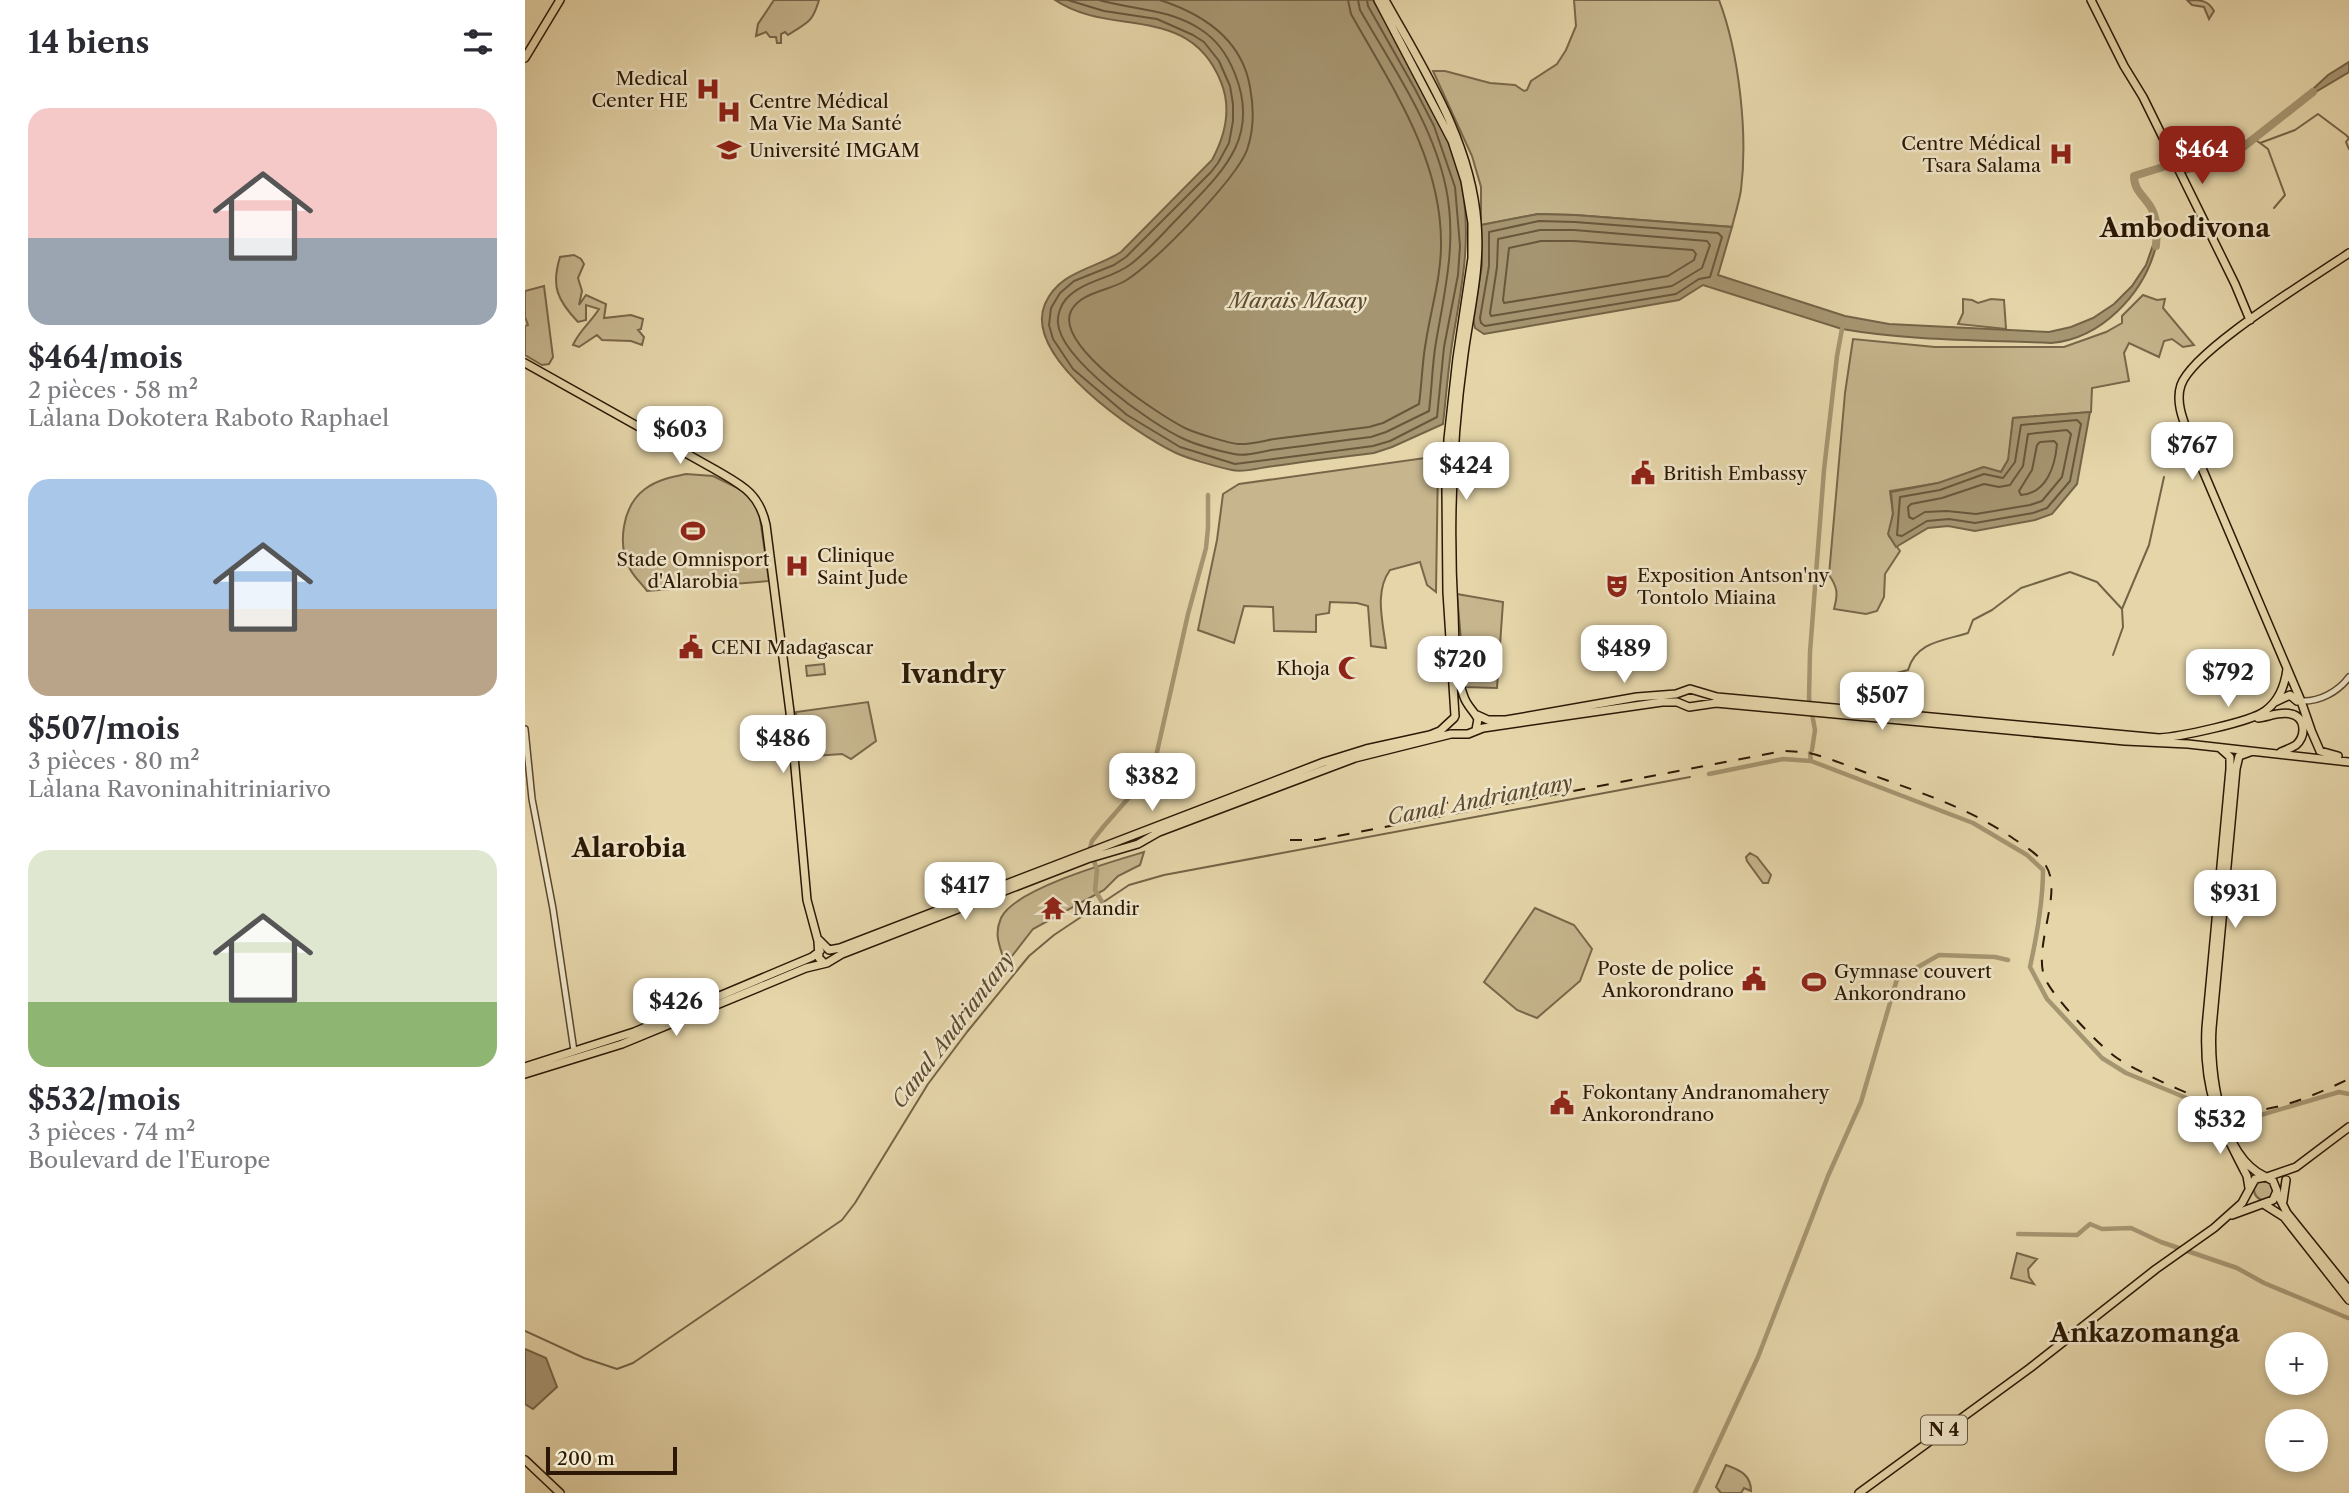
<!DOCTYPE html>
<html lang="fr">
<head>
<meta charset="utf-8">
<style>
	body { margin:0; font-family:"Libre Caslon Text",serif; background:#f2f2f3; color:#2b2b33; height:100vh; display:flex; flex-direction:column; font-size:26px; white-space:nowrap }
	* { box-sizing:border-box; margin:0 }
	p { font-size:23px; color:#7c7c81 }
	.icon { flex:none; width:38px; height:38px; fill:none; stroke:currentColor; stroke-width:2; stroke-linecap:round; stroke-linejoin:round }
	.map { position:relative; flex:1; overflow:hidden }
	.drawer { display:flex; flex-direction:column; background:#fff; width:525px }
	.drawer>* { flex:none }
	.fabs { position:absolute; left:1740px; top:1332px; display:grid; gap:14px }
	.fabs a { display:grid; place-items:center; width:63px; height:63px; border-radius:50%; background:#fff; box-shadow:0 4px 10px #0003; font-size:35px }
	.scale { position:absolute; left:21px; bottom:18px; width:131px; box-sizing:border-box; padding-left:7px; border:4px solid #2c1805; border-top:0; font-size:19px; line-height:24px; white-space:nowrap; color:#2c1805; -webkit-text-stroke:5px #eee4c7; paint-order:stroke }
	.price { position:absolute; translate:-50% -60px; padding:0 16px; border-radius:14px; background:#fff; color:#222; font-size:23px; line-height:46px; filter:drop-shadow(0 2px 4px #0008) }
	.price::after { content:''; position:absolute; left:50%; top:42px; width:21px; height:16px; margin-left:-10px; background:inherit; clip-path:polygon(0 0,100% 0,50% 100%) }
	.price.selected { background:#8f2418; color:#fff }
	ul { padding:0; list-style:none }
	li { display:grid; align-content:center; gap:14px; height:371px; padding:0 28px }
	li span { display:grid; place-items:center; height:217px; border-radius:21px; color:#555 }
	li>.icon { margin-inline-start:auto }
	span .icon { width:126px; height:126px; fill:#fffc; stroke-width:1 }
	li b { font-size:30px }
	h2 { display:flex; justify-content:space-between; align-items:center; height:84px; padding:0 28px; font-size:30px }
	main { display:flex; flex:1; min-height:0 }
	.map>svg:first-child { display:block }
	.green { fill:#c6b58d; stroke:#796649; stroke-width:2 }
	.water { fill:#a69571; stroke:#756346; stroke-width:2 }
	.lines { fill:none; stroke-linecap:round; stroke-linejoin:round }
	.shore { stroke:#69563b; stroke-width:2 }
	.stream { stroke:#756346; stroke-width:2 }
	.canal { stroke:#a69571; stroke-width:4.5 }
	.river { stroke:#a69571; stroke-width:8 }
	.minor-casing { stroke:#5a472e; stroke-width:8 }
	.major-casing { stroke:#2c1805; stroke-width:10 }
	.minor { stroke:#eee4c7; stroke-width:5 }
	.major { stroke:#e5d5a9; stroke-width:7 }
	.rail { stroke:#2c1805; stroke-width:2; stroke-dasharray:12 12; stroke-linecap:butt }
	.labels { text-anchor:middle; stroke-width:5; stroke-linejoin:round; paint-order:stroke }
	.shield { fill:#eee4c7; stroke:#66553f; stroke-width:2 }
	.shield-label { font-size:18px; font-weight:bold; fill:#2c1805 }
	.poi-label { font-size:19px; fill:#2c1805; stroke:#eee4c7; text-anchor:start }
	.water-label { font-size:21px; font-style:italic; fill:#5d4a30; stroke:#eee4c7 }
	.district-label { font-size:26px; font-weight:bold; fill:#2c1805; stroke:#eee4c7 }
</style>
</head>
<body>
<main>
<section class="drawer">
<h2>14 biens<svg class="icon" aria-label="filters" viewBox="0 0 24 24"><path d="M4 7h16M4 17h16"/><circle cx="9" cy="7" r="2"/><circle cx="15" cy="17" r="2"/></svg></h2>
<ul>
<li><span style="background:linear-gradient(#f6c9c9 60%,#9aa5b1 0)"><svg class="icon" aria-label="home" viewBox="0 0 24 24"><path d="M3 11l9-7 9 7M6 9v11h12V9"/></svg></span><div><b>$464/mois</b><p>2 pièces · 58 m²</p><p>Làlana Dokotera Raboto Raphael</p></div></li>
<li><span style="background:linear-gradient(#a9c7e8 60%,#b9a48a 0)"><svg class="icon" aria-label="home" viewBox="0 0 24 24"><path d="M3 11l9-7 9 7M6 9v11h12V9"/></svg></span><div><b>$507/mois</b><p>3 pièces · 80 m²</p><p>Làlana Ravoninahitriniarivo</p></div></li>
<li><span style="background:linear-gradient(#dfe7d0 70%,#8fb573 0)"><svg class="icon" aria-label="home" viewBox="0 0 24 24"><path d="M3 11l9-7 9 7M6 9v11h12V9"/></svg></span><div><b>$532/mois</b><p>3 pièces · 74 m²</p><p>Boulevard de l'Europe</p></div></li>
</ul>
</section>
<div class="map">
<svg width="1824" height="1493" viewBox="0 0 1824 1493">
	<rect width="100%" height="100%" fill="#e5d5a9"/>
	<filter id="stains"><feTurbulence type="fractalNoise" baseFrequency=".00286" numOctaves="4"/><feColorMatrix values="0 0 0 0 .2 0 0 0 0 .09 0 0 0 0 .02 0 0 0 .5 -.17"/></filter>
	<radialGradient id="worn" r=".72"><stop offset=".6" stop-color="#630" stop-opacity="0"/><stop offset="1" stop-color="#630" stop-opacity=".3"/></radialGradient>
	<!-- green -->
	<path class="green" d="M 249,0 L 294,0 C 287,24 282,22 263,35 L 260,32 L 256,34 L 256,43 L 252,43 L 251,37 L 245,37 L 241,32 L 231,36 L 233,24 Z
		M 1049,0 L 1194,0 C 1214,53 1223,133 1216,190 C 1214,202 1210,215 1207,227 L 1050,215 L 1013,214 L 956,225 L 956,187 L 947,156 L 908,71 L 920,71 L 965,83 L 990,85 L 999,91 L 1002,90 L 1006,81 L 1032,64 L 1041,50 L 1051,26 Z
		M 1662,0 C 1676,0 1683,0 1689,11 L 1684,19 L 1679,7 L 1667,5 Z
		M 49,255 L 56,259 L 59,264 L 53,278 L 57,291 L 54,305 L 61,295 L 81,304 L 79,318 L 106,315 L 118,319 L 116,329 L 113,330 L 119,337 L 117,345 L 106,341 L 77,340 L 72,335 L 54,347 L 48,345 C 54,331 66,322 74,309 L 61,305 L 61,320 L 53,322 C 32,300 26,286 35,257 Z
		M 19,286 L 28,357 L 24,364 L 17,365 L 0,355 L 0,326 L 3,325 L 0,317 L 0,291 Z
		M 1618,295 L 1632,300 L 1640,299 L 1638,308 L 1669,345 L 1658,347 L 1647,339 L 1639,341 L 1634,357 L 1604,343 L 1599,353 L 1604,381 L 1567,388 L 1566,412 L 1488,418 L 1484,458 L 1476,472 L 1458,467 L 1419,482 L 1365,491 L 1368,513 L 1364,536 L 1375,551 L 1360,574 L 1359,597 L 1352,611 L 1341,614 L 1309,609 C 1313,594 1313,588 1304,575 L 1320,393 L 1328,339 L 1410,347 L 1539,347 L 1581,332 L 1597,323 L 1597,316 Z
		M 1438,299 L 1447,300 L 1453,303 L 1466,299 L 1479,300 L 1481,329 L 1433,324 L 1438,313 Z
		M 907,457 L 913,464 L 911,592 L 902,585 L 895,562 L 865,570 C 849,592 858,622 861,648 L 846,646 L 843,606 L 832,603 L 805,602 L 804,613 L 791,615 L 791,632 L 749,631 L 748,607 L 719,606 L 709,643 L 673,630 L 692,540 L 698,494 L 714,484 Z
		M 161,474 L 188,476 L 221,492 L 233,504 L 244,581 L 122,591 C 117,584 109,577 105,569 C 92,545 97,506 120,489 C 132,480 146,477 161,474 Z
		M 932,594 L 978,602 L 972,688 L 940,687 Z
		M 299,664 L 300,674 L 282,676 L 281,666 Z
		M 343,702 L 351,741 L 326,759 L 317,754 L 275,757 L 271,712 Z
		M 619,852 L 615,865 L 593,876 L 579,890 L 508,929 L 487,956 L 479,960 C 474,944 469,934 476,918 C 489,889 589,861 619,852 Z
		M 1225,853 L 1232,857 L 1246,875 L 1243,883 L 1238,883 L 1222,861 L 1221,857 Z
		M 1010,908 L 1049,925 L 1067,949 L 1055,981 L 1012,1018 L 992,1010 L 959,982 Z
		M1729 1190a10 10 0 1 1 20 0a10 10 0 1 1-20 0Z
		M 1492,1253 L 1512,1259 L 1503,1269 L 1504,1277 L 1509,1284 L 1486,1278 Z
		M 1201,1465 C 1215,1470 1226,1475 1226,1491 L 1219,1488 L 1216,1493 L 1196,1493 L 1191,1487 Z"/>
	<!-- water -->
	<path class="water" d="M 530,0 L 848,0 C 880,57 925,122 937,186 C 947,243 936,289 927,344 C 923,371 921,397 918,424 L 867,447 L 849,453 C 816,457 782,461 749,466 C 737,467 719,473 707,470 C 693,467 664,459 651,453 C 611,434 497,357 520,304 C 534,271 570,269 596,252 L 687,160 C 700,136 707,109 696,82 C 664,2 586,38 530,0 Z
		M 1824,62 L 1824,72 L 1789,93 L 1787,90 L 1803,75 Z
		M 1013,214 L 1050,215 L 1207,227 L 1193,275 L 1320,316 L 1364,324 L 1524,332 L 1546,327 L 1568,318 L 1589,304 L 1607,286 L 1621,265 L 1628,245 L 1631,246 C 1619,294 1576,339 1526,343 C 1456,340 1386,341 1317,329 L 1178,285 L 1154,300 L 959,334 L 950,328 L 948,318 L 957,265 L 956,225 Z
		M 1565,412 L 1552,484 L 1527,514 L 1510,520 L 1450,531 L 1423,526 L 1403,528 L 1371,547 L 1363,534 L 1368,514 L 1366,492 L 1413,483 L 1459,467 L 1476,472 L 1483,460 L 1488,418 Z
		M 0,1349 L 21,1358 L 32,1387 L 8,1409 L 0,1404 Z"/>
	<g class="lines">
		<!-- shore -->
		<path class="shore" d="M 543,0 L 579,11 L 632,19 L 668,35 L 679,42 L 694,61 L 705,86 L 708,104 L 708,121 L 704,143 L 693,163 L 686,172 L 601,257 L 589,265 L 549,281 L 535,293 L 526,308 L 524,325 L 528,339 L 548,369 L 602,415 L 655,447 L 710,464 L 848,446 L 865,441 L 912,417 L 919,347 L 933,275 L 935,246 L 930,187 L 909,126 L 890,89 L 843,6 L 842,0
			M 574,0 C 608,10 643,8 675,29 C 691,39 703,56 710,74 C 736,139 696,173 655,216 C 639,232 624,250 606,264 C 587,279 558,280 541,299 C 536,305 532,315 533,323 C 535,359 627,425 659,439 C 672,445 695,451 709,454 C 720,457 735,452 746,450 C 779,446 812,441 846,437 L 861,432 L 904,411 C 907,388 907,365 911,342 C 920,290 932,241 921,188 C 908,124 867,66 835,10 L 833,0
			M 635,0 C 678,14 717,40 725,87 C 729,108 729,130 722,150 C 711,179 628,265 600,281 C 583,291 556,292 546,311 C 529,346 635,416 662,429 C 671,433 703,443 713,444 C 724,445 738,441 749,439 C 781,435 812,431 844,427 L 858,423 L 894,404 C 897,383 897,362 901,341 C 906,309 916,277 916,245 C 917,159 867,87 826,14 L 823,0
			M 1014,221 L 1050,222 L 1193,233 L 1197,237 L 1185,277 L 1174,279 L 1151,294 L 960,326 L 956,323 L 955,318 L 964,266 L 964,232 Z
			M 1015,230 L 1049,230 L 1182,241 L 1185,245 L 1177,268 L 1147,286 L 966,316 L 965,313 L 972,267 L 973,239 Z
			M 1016,241 L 1049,241 L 1168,250 L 1171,254 L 1169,260 L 1143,276 L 979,303 L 978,300 L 984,248 Z
			M 1552,420 L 1556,424 L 1545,481 L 1522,508 L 1508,513 L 1450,523 L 1424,519 L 1402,521 L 1377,536 L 1372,535 L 1375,497 L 1415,490 L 1459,474 L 1478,478 L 1490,462 L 1496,425 Z
			M 1542,430 L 1546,434 L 1537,477 L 1517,501 L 1505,505 L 1451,514 L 1422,511 L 1400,512 L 1388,519 L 1384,517 L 1383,507 L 1386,504 L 1417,498 L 1459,484 L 1474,487 L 1485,485 L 1498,466 L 1503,434 Z
			M 1515,442 L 1529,441 L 1532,444 C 1530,466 1522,493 1496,495 L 1494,491 L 1507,470 L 1512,445 Z"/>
		<!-- stream -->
		<path class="stream" d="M 1729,139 L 1735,143 L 1770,130 L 1793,114 L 1821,135 L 1824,138 L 1821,142 L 1824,149
			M 1735,143 L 1743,149 L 1760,195 L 1749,208
			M 1597,609 L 1624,545 L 1639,477
			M 1360,676 L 1383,670 C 1391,642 1417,641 1443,633 L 1448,620 L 1467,610 L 1496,588 L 1545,572 L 1572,582 L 1597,609 L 1598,627 L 1588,655
			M 0,1331 L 59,1358 L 92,1369 L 108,1363 L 317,1220 L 330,1203 L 403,1084 L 442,1032 L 504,956 L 529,935 L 604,885 L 639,875 L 1165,777"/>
		<!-- canal -->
		<path class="canal" d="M 1287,750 L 1290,730 L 1284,698 L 1285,652 L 1299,470 L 1312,356 L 1317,329
			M 1285,753 L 1286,761
			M 1184,774 L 1258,759 L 1286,761 L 1448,823 L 1502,855 L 1518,870 C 1518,903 1512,935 1505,967 L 1522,999 L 1577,1058 L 1601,1073 L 1664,1099 L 1691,1116 L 1729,1117 L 1814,1092 L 1824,1094
			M 577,902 L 570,890 L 572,870 L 565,848 L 567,841 L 579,826 L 628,770 L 663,614 L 681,548 L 683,528 L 683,495
			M 1493,1234 L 1552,1235 L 1565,1224 L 1577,1229 L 1606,1228 L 1636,1242 L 1712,1268 L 1739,1283 L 1823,1318
			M 1170,1493 L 1233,1357 L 1303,1176 L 1336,1102 L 1372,979 L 1414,955 L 1470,957 L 1483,960"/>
		<!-- river -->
		<path class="river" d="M 1660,170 L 1706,155 L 1717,148 L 1788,92
			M 1631,246 C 1632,232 1633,218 1625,206 C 1618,195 1609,190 1609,176 L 1638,167"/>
		<!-- minor casing -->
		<g class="minor-casing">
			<path id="minor" d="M 1776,701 C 1794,702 1813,692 1824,677
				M 0,729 L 7,799 L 28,909 L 49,1051"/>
		</g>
		<!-- major casing -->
		<g class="major-casing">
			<path id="major" d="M 853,0 L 927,141 L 940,181 L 947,223 L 947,258 L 932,358 L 923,439 L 921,490 L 922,592 L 930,716
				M 860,0 C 899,70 946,141 952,223 C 956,268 945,310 939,354 C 927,440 924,526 929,613 C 930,639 929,672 939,697 C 942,706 949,711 953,719 L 951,730
				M 1566,0 L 1599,66 L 1618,97 L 1710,284 L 1725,320
				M 0,58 L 35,0
				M 0,363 L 189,469 C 216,485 234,492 241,525 L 265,712 L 282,900 L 293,941 L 294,958 L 299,963
				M 1750,702 L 1765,695 L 1772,701
				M 952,715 L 963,720 L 981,720 L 1112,697 L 1151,694 L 1165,689 L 1192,697 L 1634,738 C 1653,737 1726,722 1740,711 C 1754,701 1760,685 1762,669
				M 1733,718 C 1743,717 1755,711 1766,714 C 1781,717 1781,736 1771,745 C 1766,748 1761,750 1756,752
				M 1785,728 L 1795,751 L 1813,756
				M 1786,730 L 1776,701 L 1668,447 C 1662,428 1649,405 1656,385 C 1669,349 1788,278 1824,253
				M 1696,749 L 1705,757 L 1705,769 L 1681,1028 C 1678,1092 1694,1122 1722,1176 L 1724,1188
				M 1725,752 L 1714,756 L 1711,769 L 1687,1028 C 1684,1071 1695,1155 1739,1176
				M 294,940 L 304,950 L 315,948 L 799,762 L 841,749 L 905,735 L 915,731 L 929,718
				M 0,1067 L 109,1032 L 287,957 L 295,951
				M 0,1074 L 97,1044 L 281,968 L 302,963 L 317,954 L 562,859 L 613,844 L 634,832 L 830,758 L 926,734 L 943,734 L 958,728 L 1137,702 L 1152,702 L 1164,707 L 1191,703 L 1600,741 L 1663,744 L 1824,762
				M 1742,1177 L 1771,1167 L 1824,1127
				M 1752,1193 L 1762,1213 L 1824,1290
				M 1758,1201 L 1761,1180
				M 1740,1205 L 1759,1217 L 1824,1300
				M 0,1460 L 35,1493
				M 1334,1493 L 1505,1368 L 1631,1269 L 1689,1228 L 1717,1203 L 1730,1179 L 1741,1177 L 1748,1181 L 1752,1191 L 1748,1200 L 1707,1215"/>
		</g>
		<!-- minor -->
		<use href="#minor" class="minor"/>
		<!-- major -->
		<use href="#major" class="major"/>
		<!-- rail -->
		<path class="rail" d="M 890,816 L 914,804 L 1029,785
			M 765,840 L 792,840 L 1258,751 L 1280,752 C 1304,757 1327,768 1350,776 C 1399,794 1446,809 1489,839 C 1500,846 1514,855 1521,866 C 1538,892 1509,944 1519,976 C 1524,993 1576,1048 1592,1058 C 1612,1072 1697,1111 1718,1111 C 1755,1111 1792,1094 1824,1079"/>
	</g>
	<!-- icons -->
	<defs>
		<g id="hospital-bare" transform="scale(1.89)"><path d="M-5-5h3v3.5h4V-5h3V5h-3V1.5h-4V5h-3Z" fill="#8f2418" stroke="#eee4c7" stroke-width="2.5" paint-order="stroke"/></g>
		<g id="university-bare" transform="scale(1.89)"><path d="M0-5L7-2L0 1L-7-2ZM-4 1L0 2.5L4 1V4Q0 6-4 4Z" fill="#8f2418" stroke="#eee4c7" stroke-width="2.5" paint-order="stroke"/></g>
		<g id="civic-bare" transform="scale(1.89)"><path d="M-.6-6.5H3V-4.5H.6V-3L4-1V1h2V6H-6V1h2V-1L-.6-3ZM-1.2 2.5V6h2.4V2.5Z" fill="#8f2418" stroke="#eee4c7" stroke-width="2.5" paint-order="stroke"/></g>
		<g id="stadium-bare" transform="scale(1.89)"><path d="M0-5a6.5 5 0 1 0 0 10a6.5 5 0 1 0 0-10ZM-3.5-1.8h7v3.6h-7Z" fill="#8f2418" stroke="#eee4c7" stroke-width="2.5" paint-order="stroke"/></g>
		<g id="theatre-bare" transform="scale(1.89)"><path d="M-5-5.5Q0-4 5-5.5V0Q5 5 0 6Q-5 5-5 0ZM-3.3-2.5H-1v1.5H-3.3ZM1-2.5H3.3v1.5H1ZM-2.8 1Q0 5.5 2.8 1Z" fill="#8f2418" stroke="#eee4c7" stroke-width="2.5" paint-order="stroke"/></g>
		<g id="mosque-bare" transform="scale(1.89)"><path d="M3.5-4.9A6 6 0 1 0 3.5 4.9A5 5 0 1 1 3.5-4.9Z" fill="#8f2418" stroke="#eee4c7" stroke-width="2.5" paint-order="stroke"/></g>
		<g id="temple-bare" transform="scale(1.89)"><path d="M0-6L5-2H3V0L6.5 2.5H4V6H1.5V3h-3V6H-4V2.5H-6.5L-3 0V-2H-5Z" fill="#8f2418" stroke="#eee4c7" stroke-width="2.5" paint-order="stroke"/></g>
	</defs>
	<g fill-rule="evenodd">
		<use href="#hospital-bare" x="183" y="89"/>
		<use href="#hospital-bare" x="204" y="112"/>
		<use href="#university-bare" x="204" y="150"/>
		<use href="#hospital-bare" x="1536" y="154"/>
		<use href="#civic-bare" x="1118" y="473"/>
		<use href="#stadium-bare" x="168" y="531"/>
		<use href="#hospital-bare" x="272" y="566"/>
		<use href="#theatre-bare" x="1092" y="586"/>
		<use href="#civic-bare" x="166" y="647"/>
		<use href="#mosque-bare" x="825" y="668"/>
		<use href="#temple-bare" x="528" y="908"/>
		<use href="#civic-bare" x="1229" y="979"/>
		<use href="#stadium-bare" x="1289" y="982"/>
		<use href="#civic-bare" x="1037" y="1103"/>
	</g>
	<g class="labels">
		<!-- shield labels -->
		<rect class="shield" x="1396" y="1415.5" width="46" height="29" rx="5"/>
		<g class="shield-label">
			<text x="1419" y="1436">N 4</text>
		</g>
		<!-- poi labels -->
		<g class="poi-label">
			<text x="163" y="85" text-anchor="end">Medical<tspan x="163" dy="22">Center HE</tspan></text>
			<text x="224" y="108">Centre Médical<tspan x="224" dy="22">Ma Vie Ma Santé</tspan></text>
			<text x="1516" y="150" text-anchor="end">Centre Médical<tspan x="1516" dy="22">Tsara Salama</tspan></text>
			<text x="224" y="157">Université IMGAM</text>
			<text x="1138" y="480">British Embassy</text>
			<text x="292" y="562">Clinique<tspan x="292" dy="22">Saint Jude</tspan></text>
			<text x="168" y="566" text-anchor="middle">Stade Omnisport<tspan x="168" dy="22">d'Alarobia</tspan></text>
			<text x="1112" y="582">Exposition Antson'ny<tspan x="1112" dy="22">Tontolo Miaina</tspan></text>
			<text x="186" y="654">CENI Madagascar</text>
			<text x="805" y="675" text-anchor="end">Khoja</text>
			<text x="548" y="915">Mandir</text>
			<text x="1209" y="975" text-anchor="end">Poste de police<tspan x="1209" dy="22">Ankorondrano</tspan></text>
			<text x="1309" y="978">Gymnase couvert<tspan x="1309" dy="22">Ankorondrano</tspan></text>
			<text x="1057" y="1099">Fokontany Andranomahery<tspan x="1057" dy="22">Ankorondrano</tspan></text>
		</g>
		<!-- water labels -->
		<g class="water-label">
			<text x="773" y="308">Marais Masay</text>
			<text transform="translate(955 800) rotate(-11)" y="7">Canal Andriantany</text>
			<text transform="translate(428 1030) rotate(-53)" y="7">Canal Andriantany</text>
		</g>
		<!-- district labels -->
		<g class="district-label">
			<text x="1660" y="237">Ambodivona</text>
			<text x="428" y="683">Ivandry</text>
			<text x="104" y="857">Alarobia</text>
			<text x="1620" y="1342">Ankazomanga</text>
		</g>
	</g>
	<rect width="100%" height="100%" filter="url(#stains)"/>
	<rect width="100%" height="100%" fill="url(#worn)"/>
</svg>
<div class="fabs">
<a>+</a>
<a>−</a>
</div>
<div class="scale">200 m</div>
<b class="price selected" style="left:1677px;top:186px">$464</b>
<b class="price" style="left:155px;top:466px">$603</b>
<b class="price" style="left:1667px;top:482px">$767</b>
<b class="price" style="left:941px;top:502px">$424</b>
<b class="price" style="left:1099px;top:685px">$489</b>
<b class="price" style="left:935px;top:696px">$720</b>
<b class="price" style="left:1703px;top:709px">$792</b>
<b class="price" style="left:1357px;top:732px">$507</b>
<b class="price" style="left:258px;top:775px">$486</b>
<b class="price" style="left:627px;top:813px">$382</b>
<b class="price" style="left:440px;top:922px">$417</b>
<b class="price" style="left:1710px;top:930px">$931</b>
<b class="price" style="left:151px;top:1038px">$426</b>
<b class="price" style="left:1695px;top:1156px">$532</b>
</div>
</main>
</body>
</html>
